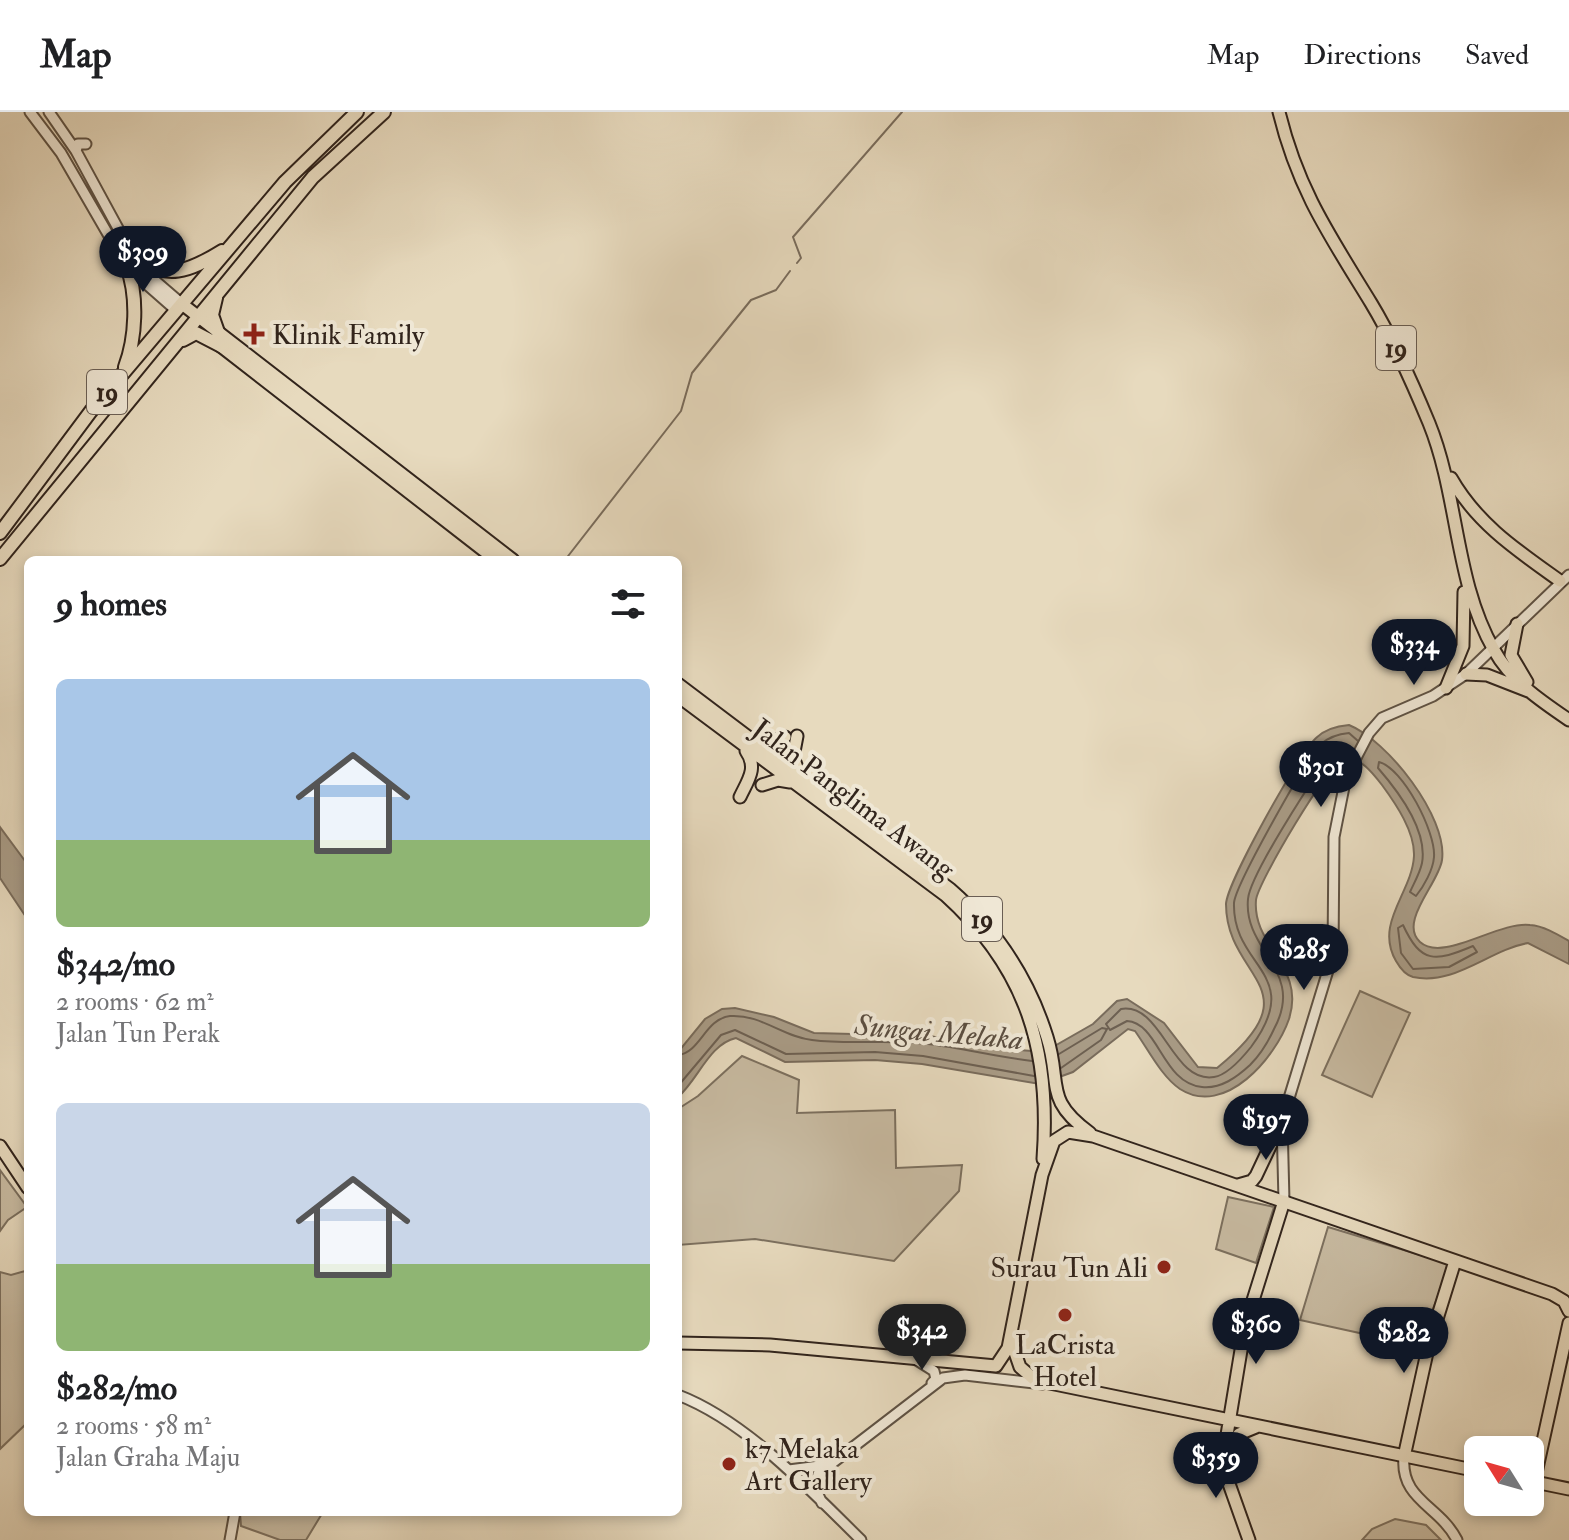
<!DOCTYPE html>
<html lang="en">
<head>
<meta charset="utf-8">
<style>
	body { margin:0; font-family:"IM FELL Double Pica",serif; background:#f6f6f6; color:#202124; height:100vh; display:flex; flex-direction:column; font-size:30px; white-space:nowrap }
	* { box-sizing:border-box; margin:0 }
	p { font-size:26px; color:#757577 }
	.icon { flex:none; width:44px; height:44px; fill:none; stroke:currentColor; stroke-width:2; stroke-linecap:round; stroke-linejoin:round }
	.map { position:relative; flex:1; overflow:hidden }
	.panel { position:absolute; left:24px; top:444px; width:658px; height:960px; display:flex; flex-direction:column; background:#fff; border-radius:12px; box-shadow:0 4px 12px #0003 }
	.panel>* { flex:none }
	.needle { width:52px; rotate:307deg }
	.buttons { position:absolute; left:1464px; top:1324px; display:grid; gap:16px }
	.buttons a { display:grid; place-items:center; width:80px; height:80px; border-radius:12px; background:#fff; box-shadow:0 4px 12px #0003; font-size:40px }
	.price { position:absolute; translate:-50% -68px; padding:0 18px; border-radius:28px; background:#111827; color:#fff; font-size:26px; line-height:52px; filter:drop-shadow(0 2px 4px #0008) }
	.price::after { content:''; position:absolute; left:50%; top:48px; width:24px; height:18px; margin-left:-12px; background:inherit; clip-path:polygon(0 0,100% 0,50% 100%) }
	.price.current { background:#222; color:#fff }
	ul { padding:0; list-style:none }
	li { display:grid; align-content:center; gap:16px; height:424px; padding:0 32px }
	li span { display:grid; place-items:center; height:248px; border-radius:12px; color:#555 }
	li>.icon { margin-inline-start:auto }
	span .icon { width:144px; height:144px; fill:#fffc; stroke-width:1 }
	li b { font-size:34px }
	h2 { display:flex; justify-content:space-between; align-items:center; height:96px; padding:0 32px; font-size:34px }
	header { display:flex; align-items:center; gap:48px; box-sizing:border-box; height:112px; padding:0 40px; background:#fff; border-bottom:2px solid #e0e0e0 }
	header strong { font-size:38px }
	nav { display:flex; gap:44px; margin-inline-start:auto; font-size:28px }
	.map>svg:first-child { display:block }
	.green { fill:#c8bba2; stroke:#7c705f; stroke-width:2 }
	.water { fill:#a99c87; stroke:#796c5c; stroke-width:2 }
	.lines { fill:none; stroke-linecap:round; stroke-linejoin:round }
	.shore { stroke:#6d6052; stroke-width:2 }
	.stream { stroke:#796c5c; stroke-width:2 }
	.minor-casing { stroke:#5e5244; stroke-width:13 }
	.major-casing { stroke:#31241c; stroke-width:15 }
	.highway-casing { stroke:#31241c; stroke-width:16 }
	.minor { stroke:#efe7d5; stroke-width:9 }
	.major { stroke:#e7dabe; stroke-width:11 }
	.highway { stroke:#e7dabe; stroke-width:12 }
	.poi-dot { fill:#8f2418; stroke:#efe7d5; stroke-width:3 }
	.labels { text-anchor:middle; stroke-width:8; stroke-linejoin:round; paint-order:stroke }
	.shield { fill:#efe7d5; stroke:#6a5e54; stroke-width:2 }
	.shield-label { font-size:26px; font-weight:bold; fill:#31241c }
	.poi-label { font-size:28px; fill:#31241c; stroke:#efe7d5; text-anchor:start }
	.street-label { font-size:28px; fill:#31241c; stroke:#efe7d5 }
	.water-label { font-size:30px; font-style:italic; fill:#5b4e41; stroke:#efe7d5 }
</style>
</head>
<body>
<header>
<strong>Map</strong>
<nav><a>Map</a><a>Directions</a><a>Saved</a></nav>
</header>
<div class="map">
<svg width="1569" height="1428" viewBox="0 0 1569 1428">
	<rect width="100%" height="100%" fill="#e7dabe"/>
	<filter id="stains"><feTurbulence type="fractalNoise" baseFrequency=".0025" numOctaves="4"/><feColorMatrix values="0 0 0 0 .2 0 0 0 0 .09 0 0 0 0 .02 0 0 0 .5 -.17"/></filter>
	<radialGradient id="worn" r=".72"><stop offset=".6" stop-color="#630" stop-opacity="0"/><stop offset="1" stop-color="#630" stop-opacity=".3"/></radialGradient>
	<!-- green -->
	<path class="green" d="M 1360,879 L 1410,901 L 1372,985 L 1322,963 Z
		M 742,944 L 799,968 L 797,1001 L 895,998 L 896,1056 L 962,1053 L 959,1079 L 894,1149 L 755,1127 L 678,1133 L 678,997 L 698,984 Z
		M 0,1058 L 27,1095 L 8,1108 L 0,1119 Z
		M 1228,1085 L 1274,1095 L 1256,1151 L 1216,1137 Z
		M 1328,1115 L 1450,1152 L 1419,1234 L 1300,1208 Z
		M 25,1159 L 28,1310 L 0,1337 L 0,1160 L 11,1163 Z
		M 240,1400 L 323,1400 L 306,1428 L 280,1428 L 241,1414 Z
		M 1395,1407 L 1426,1413 L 1441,1428 L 1362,1428 L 1372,1417 Z"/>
	<!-- water -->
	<path class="water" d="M 1349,613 C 1387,628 1448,705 1442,748 C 1439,771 1398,810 1420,830 C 1443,851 1498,809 1530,813 C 1544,814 1557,822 1569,829 L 1569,852 L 1528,831 C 1489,838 1455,874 1413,865 C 1405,863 1400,856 1396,849 C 1374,811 1412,781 1414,744 C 1415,720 1396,692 1382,673 C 1372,660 1361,646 1344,645 C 1329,651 1258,770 1256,788 C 1252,835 1306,854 1289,907 C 1276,945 1225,1006 1180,977 C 1161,964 1148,937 1135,919 L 1128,917 L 1073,960 L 1040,972 L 922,952 L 875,948 L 785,950 L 736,926 C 709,932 698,968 678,985 L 678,940 L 705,907 L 722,897 L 735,896 L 774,905 L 814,921 L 930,924 L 993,936 L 1044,940 L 1093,912 L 1117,889 L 1127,887 L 1164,911 L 1198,955 L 1217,956 C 1317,875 1226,868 1226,792 C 1227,771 1298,643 1316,626 C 1325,617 1337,614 1349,613 Z
		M 0,715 L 28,753 L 28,808 L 0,766 Z"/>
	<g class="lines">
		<!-- shore -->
		<path class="shore" d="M 1353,638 L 1338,638 L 1326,648 C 1310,672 1250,763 1248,787 C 1243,840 1306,858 1274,917 C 1268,930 1260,943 1250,953 C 1237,965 1221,977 1202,975 C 1162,971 1159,911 1127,909 L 1110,918 L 1106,912 L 1121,897 C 1162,890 1172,972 1214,965 C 1228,963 1243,945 1251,935 C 1306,861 1232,856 1234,791 C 1235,774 1306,647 1321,632 C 1329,625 1338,622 1349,621 L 1358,629
			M 1379,650 C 1403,656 1436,720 1434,745 C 1433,758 1424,774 1416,784 L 1410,780 C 1414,771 1420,761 1422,751 C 1428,718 1398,679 1378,656 Z
			M 1403,813 C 1421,852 1435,850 1473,834 L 1477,840 L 1449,855 L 1413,857 L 1401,841 L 1398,816 Z
			M 1059,942 L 1102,916 L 1107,917 L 1101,928 L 1061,956
			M 678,943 C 700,941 705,907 730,904 C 761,902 783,925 812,928 C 850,933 889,927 928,932 C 963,936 997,945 1032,949
			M 678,974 L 721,923 L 735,918 L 786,942 L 875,940 L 923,944 L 1034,964"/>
		<!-- stream -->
		<path class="stream" d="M 797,151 L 801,146 L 793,125 L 902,0
			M 565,448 L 681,299 L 692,261 L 751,188 L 776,178 L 790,159"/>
		<!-- minor casing -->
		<g class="minor-casing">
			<path id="minor" d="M 30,0 L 61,41 L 127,155 L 177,199
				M 49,0 L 76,39 L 139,155 L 182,192
				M 76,39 L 78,32 L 86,32
				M 1284,1089 L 1282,1009 L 1333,842 L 1334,725 L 1346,665 L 1369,621 L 1382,606 L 1433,584 L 1466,562 L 1569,463
				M 915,1247 L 934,1259 L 936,1267 L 932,1271
				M 678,1283 C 746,1309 809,1377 861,1428
				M 1404,1345 C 1400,1388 1440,1394 1457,1428
				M 789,1358 L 827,1353
				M 822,1391 L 815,1376 L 818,1362 L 943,1266 L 965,1263 L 1043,1272
				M 230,1428 L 235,1400"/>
		</g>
		<!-- major casing -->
		<g class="major-casing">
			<path id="major" d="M 1279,0 C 1298,78 1330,124 1371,191 C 1394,229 1412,270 1429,311 C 1459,385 1454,468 1494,538 C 1511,569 1541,589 1569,608
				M 182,192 L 513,448
				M 218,232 L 496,448
				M 1451,366 C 1477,412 1518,439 1560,469
				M 1517,512 L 1511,543 L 1527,570
				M 1466,562 L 1487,563 L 1528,579
				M 678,572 L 950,777 C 996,817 1029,867 1047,925 C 1062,972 1043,987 1090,1021
				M 1446,576 L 1463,534 L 1464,480
				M 678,584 L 945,783 C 1027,857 1051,939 1043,1047
				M 797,624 L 793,645 L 799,661
				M 752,626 L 769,630 L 785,625
				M 762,673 L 778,668 L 790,670
				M 740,685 C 748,668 758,656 746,639
				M 0,1034 L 28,1076
				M 1238,1073 L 1252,1069 L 1256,1064 L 1282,1009
				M 1010,1226 L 1020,1255 L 1035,1268 L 1478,1359
				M 678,1231 L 770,1233 L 996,1254 L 1008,1236 L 1042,1063 L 1054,1029 L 1068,1020 L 1093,1024 L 1552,1182 L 1564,1189 L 1569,1199
				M 1227,1338 L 1239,1322 L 1256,1315
				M 1404,1345 L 1428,1236 L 1455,1149
				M 1530,1369 L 1569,1377
				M 1534,1370 L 1569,1211
				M 1249,1428 L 1227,1366 L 1224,1341 L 1245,1214 L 1284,1089"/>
		</g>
		<!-- highway casing -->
		<g class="highway-casing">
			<path id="highway" d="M 134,146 C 168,168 188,160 222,139
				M 216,186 L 212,203 L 219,223
				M 183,228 L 196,221 L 223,235
				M 125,255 C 136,226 138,184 127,155
				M 0,421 L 91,299 L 285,70 L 357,0
				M 0,447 L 313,65 L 384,0"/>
		</g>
		<!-- minor -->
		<use href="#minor" class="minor"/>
		<!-- major -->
		<use href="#major" class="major"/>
		<!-- highway -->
		<use href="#highway" class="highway"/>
	</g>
	<!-- markers -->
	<g class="poi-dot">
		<path d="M250 210h8v8h8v8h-8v8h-8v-8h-8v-8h8z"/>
		<circle cx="1164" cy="1155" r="8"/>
		<circle cx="1065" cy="1203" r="8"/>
		<circle cx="729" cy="1352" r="8"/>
	</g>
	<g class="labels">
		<!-- shield labels -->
		<g class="shield">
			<rect x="1376" y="214" width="40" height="44" rx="6"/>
			<rect x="87" y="258" width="40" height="44" rx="6"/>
			<rect x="962" y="785" width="40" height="44" rx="6"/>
		</g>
		<g class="shield-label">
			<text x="1396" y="245">19</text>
			<text x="107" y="289">19</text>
			<text x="982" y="816">19</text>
		</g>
		<!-- poi labels -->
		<g class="poi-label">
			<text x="272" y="232">Klinik Family</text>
			<text x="1148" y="1165" text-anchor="end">Surau Tun Ali</text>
			<text x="1065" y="1242" text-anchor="middle">LaCrista<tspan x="1065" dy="32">Hotel</tspan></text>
			<text x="745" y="1346">k7 Melaka<tspan x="745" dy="32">Art Gallery</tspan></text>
		</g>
		<!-- street labels -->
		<g class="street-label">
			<text transform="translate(854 686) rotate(37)" y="10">Jalan Panglima Awang</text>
		</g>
		<!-- water labels -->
		<g class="water-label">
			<text transform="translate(939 920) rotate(5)" y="10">Sungai Melaka</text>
		</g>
	</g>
	<rect width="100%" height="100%" filter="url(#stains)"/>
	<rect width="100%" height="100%" fill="url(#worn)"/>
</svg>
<div class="buttons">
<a><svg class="needle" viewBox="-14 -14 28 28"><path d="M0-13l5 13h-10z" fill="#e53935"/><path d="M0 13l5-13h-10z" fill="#757577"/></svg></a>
</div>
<b class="price" style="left:143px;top:182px">$309</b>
<b class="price" style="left:1414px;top:575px">$334</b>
<b class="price" style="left:1321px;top:697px">$301</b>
<b class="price" style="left:1304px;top:880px">$285</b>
<b class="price" style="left:1266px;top:1050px">$197</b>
<b class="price" style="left:1256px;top:1254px">$360</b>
<b class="price current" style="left:922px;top:1260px">$342</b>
<b class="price" style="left:1404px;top:1263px">$282</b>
<b class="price" style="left:1216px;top:1388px">$359</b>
<section class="panel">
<h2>9 homes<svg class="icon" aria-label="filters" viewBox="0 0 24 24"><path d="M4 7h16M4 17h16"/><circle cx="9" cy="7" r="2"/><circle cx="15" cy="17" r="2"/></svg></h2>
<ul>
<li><span style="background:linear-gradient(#a9c7e8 65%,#8fb573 0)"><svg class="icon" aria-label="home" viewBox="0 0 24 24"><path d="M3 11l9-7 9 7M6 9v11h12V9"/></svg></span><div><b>$342/mo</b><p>2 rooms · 62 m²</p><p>Jalan Tun Perak</p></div></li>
<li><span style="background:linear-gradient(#c9d6e8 65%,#8fb573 0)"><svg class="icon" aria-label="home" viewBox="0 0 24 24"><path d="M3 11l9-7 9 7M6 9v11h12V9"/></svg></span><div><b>$282/mo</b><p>2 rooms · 58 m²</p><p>Jalan Graha Maju</p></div></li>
</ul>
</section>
</div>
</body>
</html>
